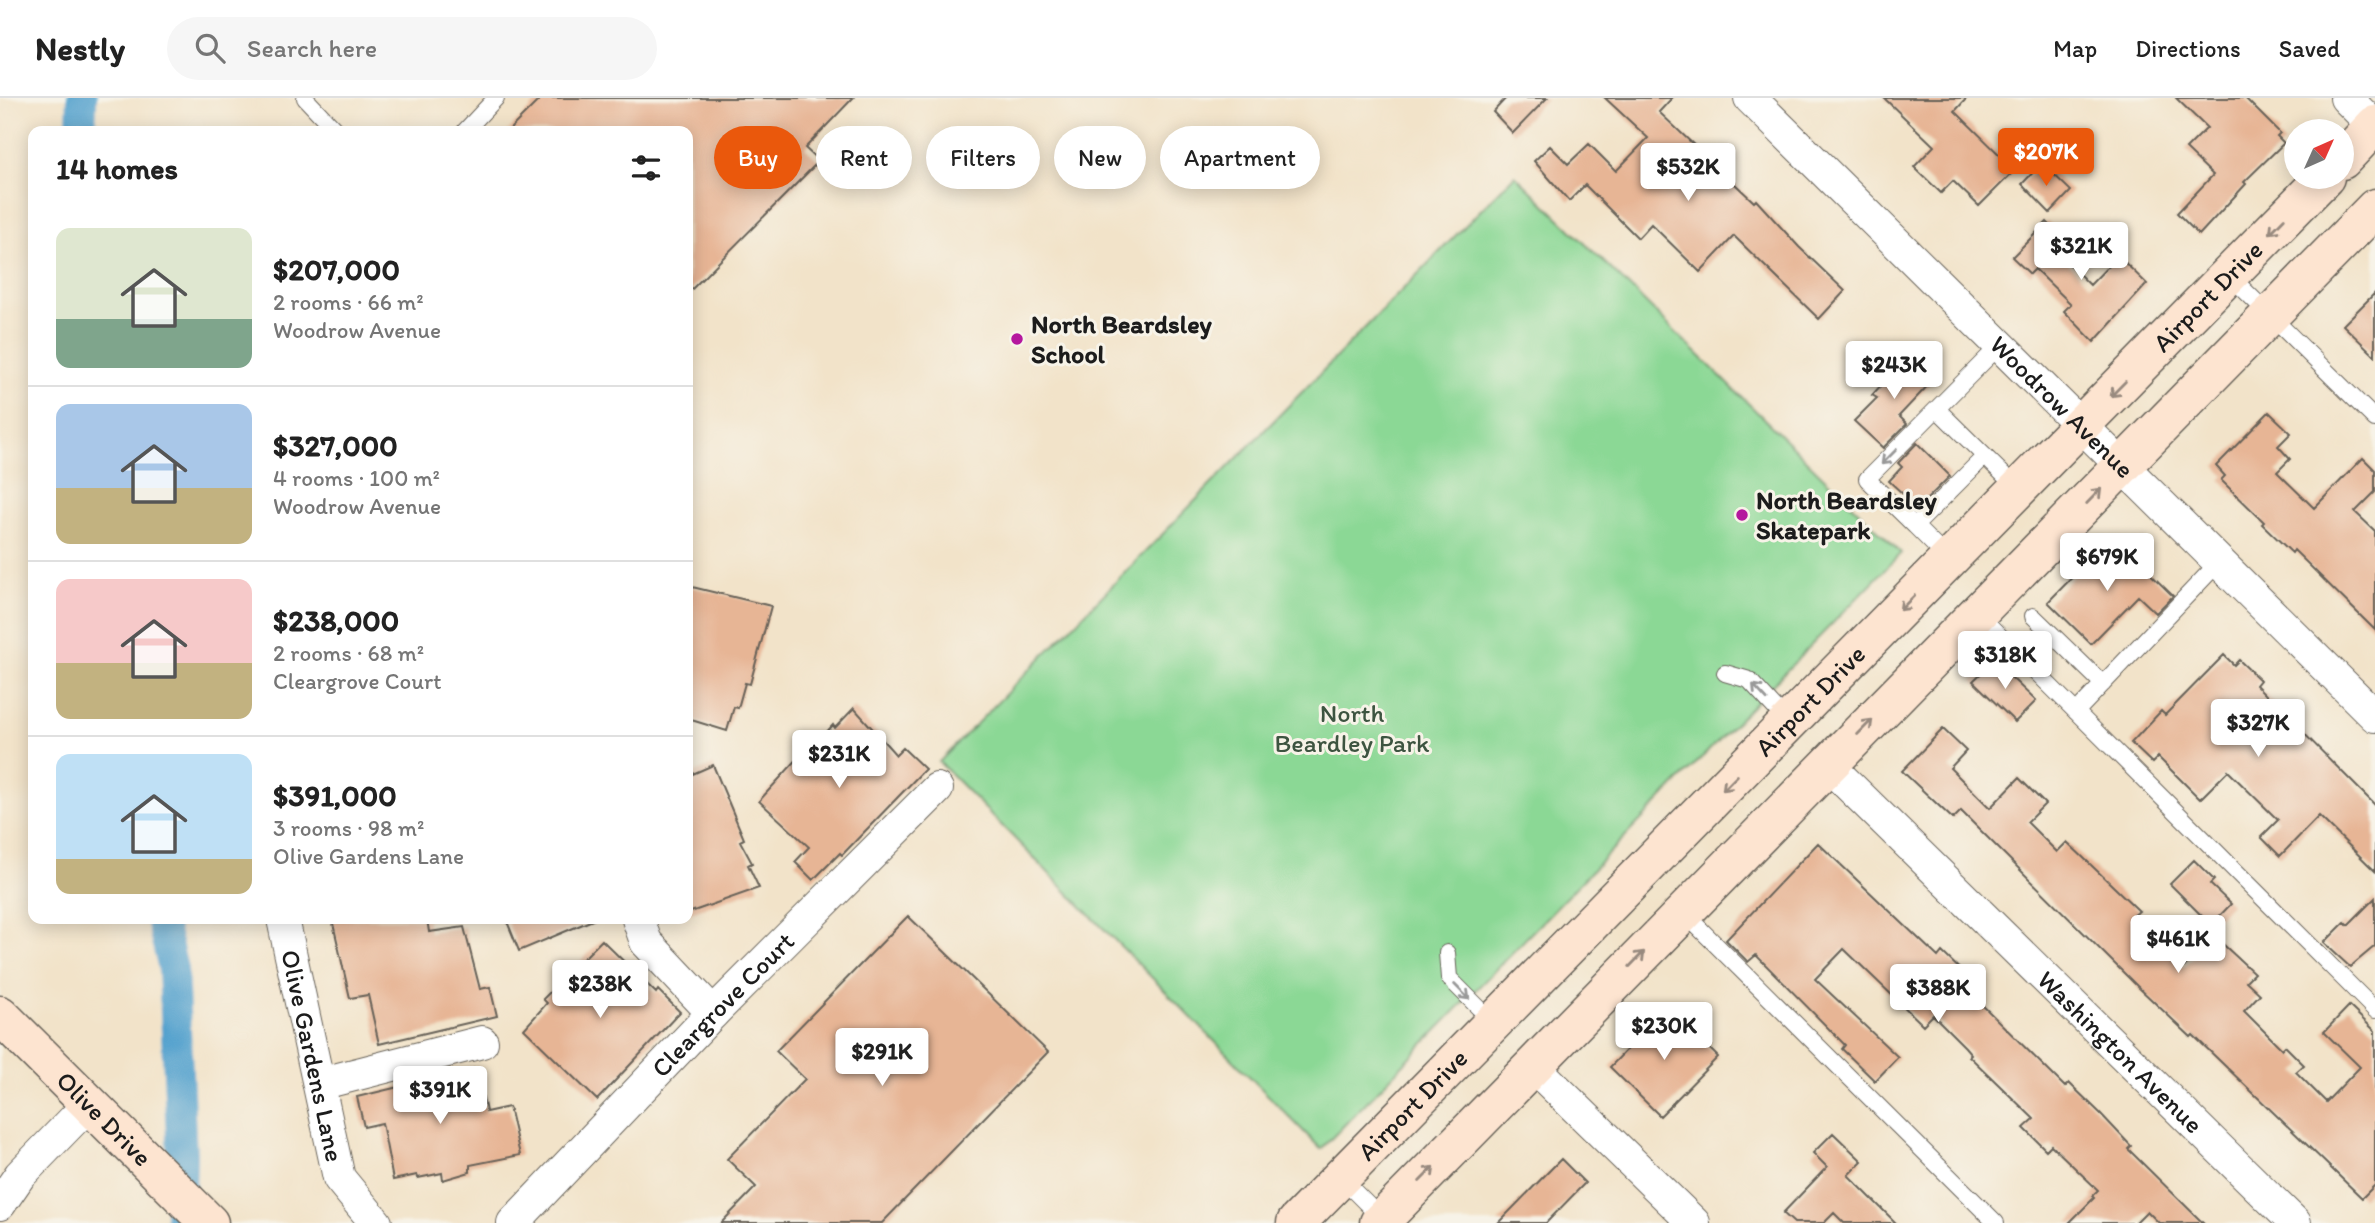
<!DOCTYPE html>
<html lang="en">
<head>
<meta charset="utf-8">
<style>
	body { margin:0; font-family:Itim,sans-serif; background:#f6f6f6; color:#222; height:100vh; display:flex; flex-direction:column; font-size:26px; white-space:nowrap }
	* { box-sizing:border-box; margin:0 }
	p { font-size:23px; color:#767676 }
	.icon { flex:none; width:38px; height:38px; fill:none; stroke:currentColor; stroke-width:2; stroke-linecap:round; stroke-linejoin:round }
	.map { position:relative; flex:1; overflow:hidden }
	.sheet { position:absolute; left:28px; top:28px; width:665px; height:798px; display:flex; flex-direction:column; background:#fff; border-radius:14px; box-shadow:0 4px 18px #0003 }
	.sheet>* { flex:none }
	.banner { position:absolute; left:714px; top:28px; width:665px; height:63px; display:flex; gap:14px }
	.needle { width:46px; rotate:45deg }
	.tools { position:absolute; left:2284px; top:21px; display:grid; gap:14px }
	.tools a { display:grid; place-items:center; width:70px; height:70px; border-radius:50%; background:#fff; box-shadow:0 4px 18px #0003; font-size:35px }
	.price { position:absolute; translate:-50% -60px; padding:0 16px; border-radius:7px; background:#fff; color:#222; font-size:23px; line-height:46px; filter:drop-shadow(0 2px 4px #0008) }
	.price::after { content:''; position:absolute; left:50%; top:42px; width:21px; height:16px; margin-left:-10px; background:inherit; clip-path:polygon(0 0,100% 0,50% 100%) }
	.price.on { background:#ea580c; color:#fff }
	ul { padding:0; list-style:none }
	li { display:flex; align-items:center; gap:21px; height:175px; padding:0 28px }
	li+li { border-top:2px solid #e0e0e0 }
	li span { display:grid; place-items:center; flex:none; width:196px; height:140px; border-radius:14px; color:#555 }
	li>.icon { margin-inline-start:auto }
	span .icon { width:84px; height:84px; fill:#fffc; stroke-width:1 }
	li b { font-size:30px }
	h2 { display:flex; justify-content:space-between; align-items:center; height:84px; padding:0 28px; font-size:30px }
	.pill { padding:0 24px; border-radius:32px; background:#fff; box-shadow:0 4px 18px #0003; font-size:24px; line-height:63px }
	.pill.on { background:#ea580c; color:#fff }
	header { display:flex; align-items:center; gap:42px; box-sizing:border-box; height:98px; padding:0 35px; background:#fff; border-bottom:2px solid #e0e0e0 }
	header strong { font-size:33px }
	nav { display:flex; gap:38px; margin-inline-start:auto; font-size:24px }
	.search { width:490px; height:63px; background:#f6f6f6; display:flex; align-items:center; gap:18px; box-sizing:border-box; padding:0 24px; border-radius:38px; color:#767676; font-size:26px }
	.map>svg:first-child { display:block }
	.green { fill:#8bd895; stroke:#547a58; stroke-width:2 }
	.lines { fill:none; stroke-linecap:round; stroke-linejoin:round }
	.canal { stroke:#55a2ce; stroke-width:30 }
	.building { fill:#e7b595 }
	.lane-casing { stroke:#676259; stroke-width:18 }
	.street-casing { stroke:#676259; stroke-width:34 }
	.secondary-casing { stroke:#676259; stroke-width:41 }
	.lane { stroke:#fff; stroke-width:16 }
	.street { stroke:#fff; stroke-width:32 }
	.secondary { stroke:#fde4d0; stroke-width:38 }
	.oneway { stroke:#988a7f }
	.oneway2 { stroke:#999 }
	.poi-dot { fill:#b5179e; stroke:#f7f3e8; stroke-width:2.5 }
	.labels { text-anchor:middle; stroke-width:6; stroke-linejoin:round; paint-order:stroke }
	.street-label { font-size:26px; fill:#1c1c1c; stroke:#f7f3e8 }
	.poi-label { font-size:26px; font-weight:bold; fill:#1c1c1c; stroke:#f7f3e8; text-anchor:start }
	.park-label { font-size:26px; fill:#3d5440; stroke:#f7f3e8 }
</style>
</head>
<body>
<header>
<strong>Nestly</strong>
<div class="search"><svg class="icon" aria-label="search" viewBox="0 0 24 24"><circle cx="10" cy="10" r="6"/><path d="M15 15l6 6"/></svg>Search here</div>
<nav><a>Map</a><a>Directions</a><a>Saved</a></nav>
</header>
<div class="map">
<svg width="2375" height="1125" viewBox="0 0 2375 1125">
	<rect width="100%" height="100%" fill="#f7f3e8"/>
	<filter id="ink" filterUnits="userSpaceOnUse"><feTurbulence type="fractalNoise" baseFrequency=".0143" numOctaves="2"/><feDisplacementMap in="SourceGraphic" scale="14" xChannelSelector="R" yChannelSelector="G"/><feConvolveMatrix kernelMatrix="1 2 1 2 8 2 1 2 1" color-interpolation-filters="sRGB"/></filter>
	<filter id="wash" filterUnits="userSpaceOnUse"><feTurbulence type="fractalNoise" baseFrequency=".00686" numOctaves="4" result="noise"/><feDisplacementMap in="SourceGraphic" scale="28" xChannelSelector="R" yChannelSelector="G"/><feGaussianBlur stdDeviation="1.57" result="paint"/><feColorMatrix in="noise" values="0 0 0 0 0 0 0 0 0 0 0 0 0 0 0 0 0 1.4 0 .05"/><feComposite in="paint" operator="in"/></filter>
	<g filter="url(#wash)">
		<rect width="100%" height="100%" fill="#f2e3c9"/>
		<!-- green -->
		<path class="green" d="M 1515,77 L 1901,455 L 1321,1051 L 939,664 Z"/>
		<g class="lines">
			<!-- canal -->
			<path class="canal" d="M 81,33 L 82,0
				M 161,821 L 173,871 L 182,1058 L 180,1125"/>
		</g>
		<g id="blocks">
			<!-- building -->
			<path class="building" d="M 541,0 L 853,0 L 805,50 L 819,63 L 688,195 L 688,33 L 508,33 Z
				M 1506,0 L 1547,0 L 1513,35 L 1493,14 Z
				M 1605,0 L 1672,0 L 1659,14 L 1754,104 L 1756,102 L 1799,149 L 1845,193 L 1819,221 L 1734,138 L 1700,174 L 1651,126 L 1638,140 L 1585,87 L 1569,103 L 1534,63 L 1550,48 L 1568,66 L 1589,46 L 1616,73 L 1648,40 Z
				M 1884,0 L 1967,0 L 1955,13 L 2015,72 L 1979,108 L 1953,83 L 1941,95 L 1914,69 L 1934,48 Z
				M 2176,0 L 2245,0 L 2280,35 L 2277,38 L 2284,45 L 2244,84 L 2246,86 L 2199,137 L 2177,115 L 2213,77 L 2186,51 L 2207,30 Z
				M 2042,65 L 2071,93 L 2050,115 L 2022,86 Z
				M 2047,124 L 2069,147 L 2059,156 L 2090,187 L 2118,158 L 2147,186 L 2094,244 L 2064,213 L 2071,206 L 2035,171 L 2030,176 L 2012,159 Z
				M 2375,195 L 2375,258 L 2343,227 Z
				M 1910,256 L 1935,280 L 1899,318 L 1907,326 L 1883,350 L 1854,323 L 1877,300 L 1872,297 Z
				M 2269,314 L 2291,335 L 2278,348 L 2290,361 L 2277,374 L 2314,410 L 2363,360 L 2375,372 L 2375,394 L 2355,414 L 2375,433 L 2375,532 L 2294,452 L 2292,455 L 2262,426 L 2264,424 L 2221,382 L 2225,378 L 2216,368 Z
				M 1917,345 L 1950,378 L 1918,410 L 1889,383 L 1902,369 L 1898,365 Z
				M 2095,456 L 2131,457 L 2173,498 L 2156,515 L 2138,498 L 2091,546 L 2048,504 Z
				M 688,488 L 771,508 L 750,586 L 745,585 L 738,610 L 734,609 L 727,633 L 688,621 Z
				M 2224,557 L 2234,567 L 2239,562 L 2260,582 L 2256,587 L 2375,707 L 2375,773 L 2319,718 L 2280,758 L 2261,739 L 2278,722 L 2228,673 L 2200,701 L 2158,659 L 2152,665 L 2131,645 L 2161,613 L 2165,617 Z
				M 1994,563 L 2036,603 L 2015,624 L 1973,583 Z
				M 854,610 L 896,657 L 903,650 L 925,671 L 842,757 L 840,755 L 813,782 L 795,764 L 809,749 L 759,703 L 813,644 L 815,647 L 833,627 L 835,630 Z
				M 1943,631 L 1966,653 L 1950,670 L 1990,710 L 2019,680 L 2045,706 L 2027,724 L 2057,754 L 2067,744 L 2139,813 L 2132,819 L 2184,869 L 2214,838 L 2254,875 L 2246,883 L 2260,896 L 2244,913 L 2282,951 L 2285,948 L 2304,967 L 2296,974 L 2326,1004 L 2360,969 L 2324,934 L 2349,908 L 2375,933 L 2375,1087 L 2362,1100 L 2193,937 L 2191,939 L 2137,888 L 1961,713 L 1953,721 L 1902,673 Z
				M 713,667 L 744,741 L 740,743 L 752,765 L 748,767 L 759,790 L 688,815 L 688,678 Z
				M 1818,745 L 1938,859 L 1942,854 L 1973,884 L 1966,891 L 2065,989 L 2069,985 L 2100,1015 L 2131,1048 L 2128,1051 L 2203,1125 L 2159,1125 L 2147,1113 L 2135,1125 L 2069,1125 L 2094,1100 L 2092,1098 L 2098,1092 L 2051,1047 L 2046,1052 L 2024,1030 L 2034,1021 L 1969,958 L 1971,956 L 1965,949 L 1933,917 L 1923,927 L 1844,851 L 1815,881 L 1898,959 L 1875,983 L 1842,951 L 1845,947 L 1756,857 L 1748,864 L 1726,842 Z
				M 2194,762 L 2214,782 L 2210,786 L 2231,806 L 2211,827 L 2170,786 Z
				M 2375,800 L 2375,848 L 2350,869 L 2324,845 L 2345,824 L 2348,827 Z
				M 908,818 L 1048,954 L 882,1125 L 721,1125 L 756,1089 L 727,1061 L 805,981 L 776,953 Z
				M 332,821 L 427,821 L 429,834 L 464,829 L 480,891 L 490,889 L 497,918 L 379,946 L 368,897 L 350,900 Z
				M 506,821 L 595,821 L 519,853 Z
				M 602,842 L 656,895 L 658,892 L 680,914 L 597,1002 L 524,931 L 547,905 L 543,901 Z
				M 1668,909 L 1718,959 L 1660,1018 L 1610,969 Z
				M 477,970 L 486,1014 L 509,1009 L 520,1057 L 470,1067 L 470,1074 L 443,1082 L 442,1075 L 418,1080 L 417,1077 L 393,1082 L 382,1025 L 364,1029 L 357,999 Z
				M 1833,1035 L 1862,1063 L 1848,1077 L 1896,1125 L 1844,1125 L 1834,1115 L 1824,1125 L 1794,1125 L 1783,1115 L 1827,1069 L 1813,1055 Z
				M 1561,1061 L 1585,1085 L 1546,1125 L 1498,1125 Z"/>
		</g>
	</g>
	<g filter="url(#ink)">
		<use href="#blocks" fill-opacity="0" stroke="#676259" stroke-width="2"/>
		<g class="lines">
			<!-- lane casing -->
			<g class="lane-casing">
				<path id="lane" d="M 305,0 L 336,33
					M 465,33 L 496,0
					M 2229,177 L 2375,321
					M 1937,311 L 2019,392
					M 1985,358 L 1915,428 L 1867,381 L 2000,247
					M 1915,428 L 1949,462
					M 1978,516 L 2375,912
					M 2033,518 L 2103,586
					M 1725,575 L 1749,582 L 1789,625
					M 2076,614 L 2219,464
					M 1683,814 L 1996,1125
					M 1447,855 L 1449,880 L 1494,925
					M 1341,1080 L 1384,1123"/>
			</g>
			<!-- street casing -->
			<g class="street-casing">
				<g id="street">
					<path id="s1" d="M 1750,0 L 2375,618"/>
					<path d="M 2346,0 L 2374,28"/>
					<path id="s2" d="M 1827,666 L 2295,1125"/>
					<path id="s3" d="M 283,821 L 339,1080 L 376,1125"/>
					<path d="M 638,821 L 646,844 L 713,915"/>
					<path d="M 1533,968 L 1694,1125"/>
					<path d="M 319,986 L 482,944"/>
					<path d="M 0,1106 L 20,1077 L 89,1006"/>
					<path id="s4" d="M 513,1125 L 713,915 L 937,691"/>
				</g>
			</g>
			<!-- secondary casing -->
			<g class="secondary-casing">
				<g id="secondary">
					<path d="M 2342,62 L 2375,27"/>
					<path id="s5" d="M 0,917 L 209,1125"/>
					<path id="s6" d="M 1296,1125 L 2325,79"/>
					<path d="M 1379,1125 L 2375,110"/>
				</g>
			</g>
			<!-- lane -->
			<use href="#lane" class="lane"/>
			<!-- street -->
			<use href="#street" class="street"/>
			<!-- secondary -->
			<use href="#secondary" class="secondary"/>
		</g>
		<!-- one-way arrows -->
		<defs><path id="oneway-shaft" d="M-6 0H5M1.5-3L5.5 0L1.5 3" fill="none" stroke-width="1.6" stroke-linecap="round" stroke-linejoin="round" transform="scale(1.75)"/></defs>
		<g class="oneway">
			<use href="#oneway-shaft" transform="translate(2277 128) rotate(134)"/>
			<use href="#oneway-shaft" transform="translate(2118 291) rotate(135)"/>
			<use href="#oneway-shaft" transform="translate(2094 398) rotate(-46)"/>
			<use href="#oneway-shaft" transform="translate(1907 505) rotate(135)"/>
			<use href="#oneway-shaft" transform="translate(1865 629) rotate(-45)"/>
			<use href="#oneway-shaft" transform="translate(1730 685) rotate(135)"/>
			<use href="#oneway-shaft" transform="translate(1637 861) rotate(-46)"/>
			<use href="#oneway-shaft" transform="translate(1427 1076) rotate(-45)"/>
		</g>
		<g class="oneway2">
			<use href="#oneway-shaft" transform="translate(1889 359) rotate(135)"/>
			<use href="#oneway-shaft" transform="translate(1760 594) rotate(-133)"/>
			<use href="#oneway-shaft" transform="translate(1462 894) rotate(45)"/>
		</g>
	</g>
	<!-- markers -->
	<g class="poi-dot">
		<circle cx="1017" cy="241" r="7"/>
		<circle cx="1742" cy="417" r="7"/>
	</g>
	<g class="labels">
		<!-- street labels -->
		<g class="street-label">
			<text dy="9" stroke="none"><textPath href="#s6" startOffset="1300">Airport Drive</textPath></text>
			<text dy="9" stroke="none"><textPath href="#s1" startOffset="439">Woodrow Avenue</textPath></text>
			<text dy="9" stroke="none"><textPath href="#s6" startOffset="733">Airport Drive</textPath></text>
			<text dy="9" stroke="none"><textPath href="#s4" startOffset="303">Cleargrove Court</textPath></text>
			<text dy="9" stroke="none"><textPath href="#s2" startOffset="411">Washington Avenue</textPath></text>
			<text dy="9" stroke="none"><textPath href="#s3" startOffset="140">Olive Gardens Lane</textPath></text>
			<text dy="9" stroke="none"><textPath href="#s6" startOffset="166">Airport Drive</textPath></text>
			<text dy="9" stroke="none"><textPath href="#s5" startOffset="147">Olive Drive</textPath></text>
		</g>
		<!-- poi labels -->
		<g class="poi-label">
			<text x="1031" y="235">North Beardsley<tspan x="1031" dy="30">School</tspan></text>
			<text x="1756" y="411">North Beardsley<tspan x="1756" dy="30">Skatepark</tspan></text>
		</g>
		<!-- park labels -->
		<g class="park-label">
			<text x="1352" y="624">North<tspan x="1352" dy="30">Beardley Park</tspan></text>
		</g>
	</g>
</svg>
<div class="tools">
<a><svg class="needle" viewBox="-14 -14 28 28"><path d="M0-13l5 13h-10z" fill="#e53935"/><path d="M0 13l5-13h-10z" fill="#767676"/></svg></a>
</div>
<b class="price on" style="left:2046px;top:90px">$207K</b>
<b class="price" style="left:1688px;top:105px">$532K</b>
<b class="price" style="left:2081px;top:184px">$321K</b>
<b class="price" style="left:1894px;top:303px">$243K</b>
<b class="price" style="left:2107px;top:495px">$679K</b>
<b class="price" style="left:2005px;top:593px">$318K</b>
<b class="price" style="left:2258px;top:661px">$327K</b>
<b class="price" style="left:839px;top:692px">$231K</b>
<b class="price" style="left:2178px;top:877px">$461K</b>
<b class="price" style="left:600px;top:922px">$238K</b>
<b class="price" style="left:1938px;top:926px">$388K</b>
<b class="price" style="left:1664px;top:964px">$230K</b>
<b class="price" style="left:882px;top:990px">$291K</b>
<b class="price" style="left:440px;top:1028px">$391K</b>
<div class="banner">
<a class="pill on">Buy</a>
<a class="pill">Rent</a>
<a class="pill">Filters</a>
<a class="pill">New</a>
<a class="pill">Apartment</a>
</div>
<section class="sheet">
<h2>14 homes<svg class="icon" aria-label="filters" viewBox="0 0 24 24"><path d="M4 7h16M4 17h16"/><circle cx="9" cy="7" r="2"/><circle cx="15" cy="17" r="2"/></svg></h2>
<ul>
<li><span style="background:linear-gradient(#dfe7d0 65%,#7fa58c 0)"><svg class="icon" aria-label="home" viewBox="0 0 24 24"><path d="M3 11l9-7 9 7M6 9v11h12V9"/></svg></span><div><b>$207,000</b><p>2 rooms · 66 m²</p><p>Woodrow Avenue</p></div></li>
<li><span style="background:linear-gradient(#a9c7e8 60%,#c2b280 0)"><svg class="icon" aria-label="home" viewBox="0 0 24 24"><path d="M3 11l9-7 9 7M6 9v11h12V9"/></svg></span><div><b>$327,000</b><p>4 rooms · 100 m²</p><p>Woodrow Avenue</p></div></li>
<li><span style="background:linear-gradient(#f6c9c9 60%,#c2b280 0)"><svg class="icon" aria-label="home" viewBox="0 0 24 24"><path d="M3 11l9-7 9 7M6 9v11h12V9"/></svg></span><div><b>$238,000</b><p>2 rooms · 68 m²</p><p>Cleargrove Court</p></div></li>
<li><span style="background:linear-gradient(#bfe0f5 75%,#c2b280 0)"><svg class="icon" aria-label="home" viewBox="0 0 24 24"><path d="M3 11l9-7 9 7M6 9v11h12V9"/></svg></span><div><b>$391,000</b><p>3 rooms · 98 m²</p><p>Olive Gardens Lane</p></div></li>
</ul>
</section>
</div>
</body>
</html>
